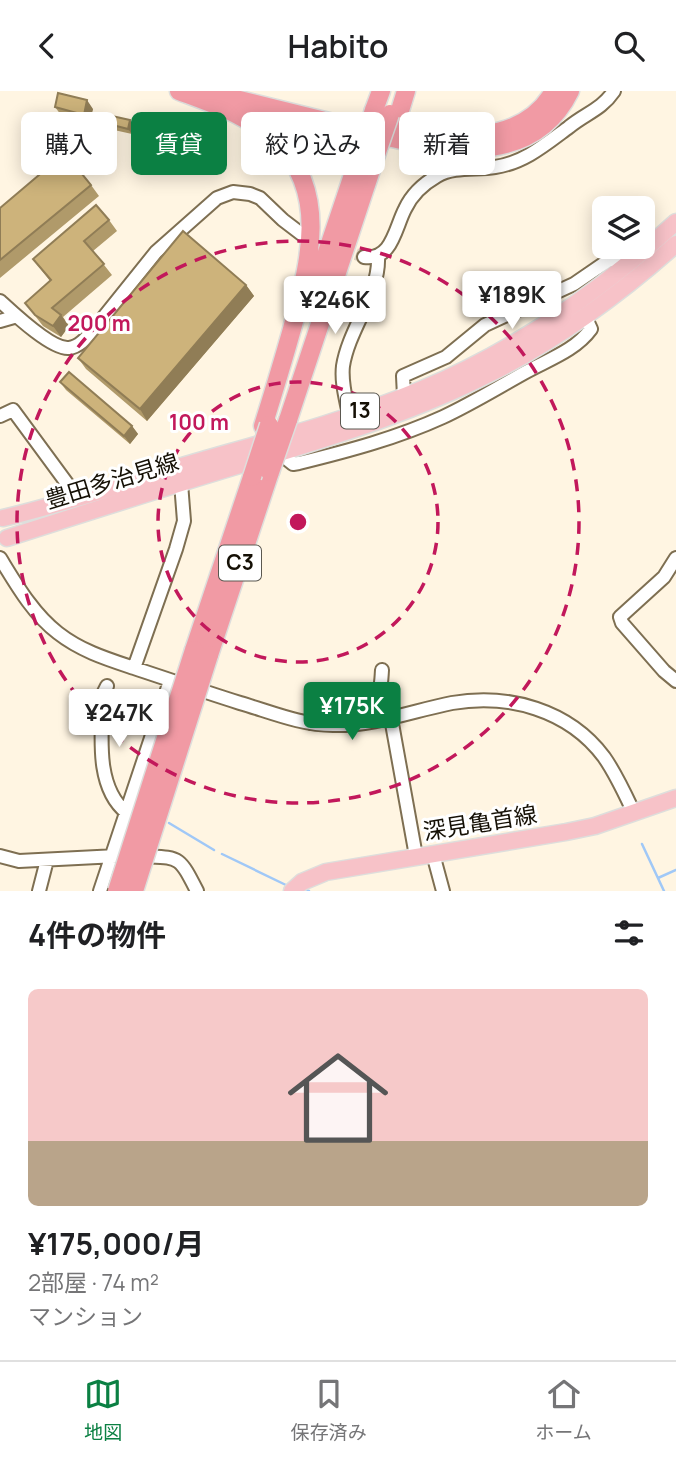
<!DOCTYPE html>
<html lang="ja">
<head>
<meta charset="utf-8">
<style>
	body { margin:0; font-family:Manrope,"Noto Sans JP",sans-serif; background:#f6f6f6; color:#202124; height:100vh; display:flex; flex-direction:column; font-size:26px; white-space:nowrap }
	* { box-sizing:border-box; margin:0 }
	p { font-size:23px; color:#757577 }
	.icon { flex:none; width:38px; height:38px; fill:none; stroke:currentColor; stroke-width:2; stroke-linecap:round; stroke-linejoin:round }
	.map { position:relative; height:800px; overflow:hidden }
	.sheet { display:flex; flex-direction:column; background:#fff; flex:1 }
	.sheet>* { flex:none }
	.guide { position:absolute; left:21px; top:21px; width:635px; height:63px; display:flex; gap:14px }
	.tools { position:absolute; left:592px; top:105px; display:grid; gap:14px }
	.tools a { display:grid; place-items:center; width:63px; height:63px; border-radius:10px; background:#fff; box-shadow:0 4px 18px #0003; font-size:35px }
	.price { position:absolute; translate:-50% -60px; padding:0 16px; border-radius:7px; background:#fff; color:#222; font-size:23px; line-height:46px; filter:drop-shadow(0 2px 4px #0008) }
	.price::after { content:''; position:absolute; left:50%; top:42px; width:21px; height:16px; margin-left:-10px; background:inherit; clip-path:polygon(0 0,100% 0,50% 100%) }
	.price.selected { background:#0b8043; color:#fff }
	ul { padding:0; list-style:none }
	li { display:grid; align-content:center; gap:14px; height:371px; padding:0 28px }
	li+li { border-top:2px solid #e0e0e0 }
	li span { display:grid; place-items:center; height:217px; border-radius:10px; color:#555 }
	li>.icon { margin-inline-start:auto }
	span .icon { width:126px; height:126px; fill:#fffc; stroke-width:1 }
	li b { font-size:30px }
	h2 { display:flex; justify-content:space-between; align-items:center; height:84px; padding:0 28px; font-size:30px }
	.pill { padding:0 24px; border-radius:10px; background:#fff; box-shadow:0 4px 18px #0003; font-size:24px; line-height:63px }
	.pill.selected { background:#0b8043; color:#fff }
	header { display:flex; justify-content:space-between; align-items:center; height:91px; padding:0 28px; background:#fff; font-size:32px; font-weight:600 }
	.menu { display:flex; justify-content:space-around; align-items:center; height:98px; border-top:2px solid #e0e0e0; background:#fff; font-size:19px; color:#757577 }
	.menu a { display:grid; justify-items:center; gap:4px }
	.menu .selected { color:#0b8043 }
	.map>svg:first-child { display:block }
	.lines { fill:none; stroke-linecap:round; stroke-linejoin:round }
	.stream { stroke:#a0c8f7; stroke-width:2.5 }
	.minor-tunnel { stroke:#dcd3c1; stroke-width:12; stroke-dasharray:12 6; stroke-linecap:butt }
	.minor-casing { stroke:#7e6f52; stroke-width:16 }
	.major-casing { stroke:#dededc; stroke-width:19 }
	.highway-casing { stroke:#dededc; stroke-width:21 }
	.minor { stroke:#fff; stroke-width:12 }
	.major { stroke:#f7c2c8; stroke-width:16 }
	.highway { stroke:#f19aa4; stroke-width:18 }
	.highway-bridge-casing { stroke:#dededc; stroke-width:21; stroke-linecap:butt }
	.highway-bridge { stroke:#f19aa4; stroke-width:18 }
	.wall { fill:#b09a6a }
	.shaded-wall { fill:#907d56 }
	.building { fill:#cdb37b; stroke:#907d56; stroke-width:2 }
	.ring { fill:none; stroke:#c2185b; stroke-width:3.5; stroke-dasharray:12 9 }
	.labels { text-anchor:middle; stroke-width:6; stroke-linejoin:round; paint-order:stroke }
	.shield { fill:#fff; stroke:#5b5850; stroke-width:2 }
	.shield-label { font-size:21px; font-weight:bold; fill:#151005 }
	.street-label { font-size:23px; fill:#151005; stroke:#fff }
	.centre { fill:#c2185b; stroke:#fff; stroke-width:3.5 }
	.ring-label { font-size:21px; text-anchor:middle; font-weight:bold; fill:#c2185b; stroke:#fff; stroke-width:6; stroke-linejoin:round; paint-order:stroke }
</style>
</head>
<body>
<header><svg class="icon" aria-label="back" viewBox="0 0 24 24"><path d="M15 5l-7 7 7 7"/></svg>Habito<svg class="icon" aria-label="search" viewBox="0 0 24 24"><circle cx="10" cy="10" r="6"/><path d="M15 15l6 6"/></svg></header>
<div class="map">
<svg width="676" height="800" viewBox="0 0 676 800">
	<rect width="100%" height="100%" fill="#fff5e2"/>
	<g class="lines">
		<!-- stream -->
		<path class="stream" d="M 169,732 L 214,759
			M 642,753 L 664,800
			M 222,763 L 288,795
			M 658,787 L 676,779
			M 305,799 L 309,800"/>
		<!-- minor-tunnel -->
		<path class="minor-tunnel" d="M 305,145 L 364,166"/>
		<!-- minor casing -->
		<g class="minor-casing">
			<path id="minor" d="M 364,166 C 392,170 395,137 405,118 C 412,103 423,93 437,85 C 454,75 476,79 495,76 C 524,72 546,53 569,36 C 586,22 601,19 614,0
				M 0,210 C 12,221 52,259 69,257 C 80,256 88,245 95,237 L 156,161 L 217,107 L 233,101 L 250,103 L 260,107 L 283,129 L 304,145
				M 0,230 L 14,226
				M 404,305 L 403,285 L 446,266 L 485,234 L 574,193 L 609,169 L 614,169 L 625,177
				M 349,324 C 346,308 341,291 343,275 C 349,237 380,203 378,165
				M 0,325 L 13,319 L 77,406
				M 286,360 L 288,369 L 293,373 L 299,372 C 348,360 397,347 443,326 C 471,313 497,297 524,282 C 547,269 575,260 591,238 L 585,225
				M 0,467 C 16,493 33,523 58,542 C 81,560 107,568 134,577 C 170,589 205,601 240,612 C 271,621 301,634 333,634 C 374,635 412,620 452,612 C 508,602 569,619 604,666 C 616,683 625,703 634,722
				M 676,467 L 664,486 L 620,526 L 622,532 L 664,580 L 676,590
				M 134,577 L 176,458 L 184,430 L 181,392
				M 107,595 L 103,603 C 102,641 94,696 127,722
				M 391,627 L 416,765
				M 310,632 C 319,603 343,611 370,609 C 382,601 381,593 382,579
				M 433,763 L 443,800
				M 0,765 L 19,770 L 117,765
				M 139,765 C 180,767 178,763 197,800
				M 39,800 L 47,769
				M 100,800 L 170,590"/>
		</g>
		<!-- major casing -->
		<g class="major-casing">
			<path id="major" d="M 3,427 C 63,413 123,393 182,375 C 261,352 343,331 420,299 C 516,259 600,201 676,131
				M 7,447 C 88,421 169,395 250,371 C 331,346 413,322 489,283 C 557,249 620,203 676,153
				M 292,800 L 302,791 L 326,781 L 566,741 L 595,735 L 676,707"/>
		</g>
		<!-- highway casing -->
		<g class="highway-casing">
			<path id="highway" d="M 179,0 C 214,13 251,25 278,52 C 330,103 308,176 292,238 C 283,270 273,303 263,335
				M 207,1 C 250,12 294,22 337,33 C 412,52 526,90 570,0
				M 374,19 L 381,0
				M 398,26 L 406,0
				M 399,36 C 451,49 523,55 554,0
				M 308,218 L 364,51
				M 288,329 L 379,55
				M 194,559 L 252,386
				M 209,564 L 270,381"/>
		</g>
		<!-- minor -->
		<use href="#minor" class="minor"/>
		<!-- major -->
		<use href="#major" class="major"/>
		<!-- highway -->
		<use href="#highway" class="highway"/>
		<!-- highway-bridge casing -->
		<g class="highway-bridge-casing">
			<path id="highway-bridge" d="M 364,51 L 374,19
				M 379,55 L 390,23
				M 270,381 L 288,329
				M 252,386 L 269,334
				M 117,800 L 194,559
				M 134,800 L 209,564"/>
		</g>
		<!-- highway-bridge -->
		<use href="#highway-bridge" class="highway-bridge"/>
	</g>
	<!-- wall -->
	<path class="wall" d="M 55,16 L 93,18 L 89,32 L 61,24 Z
		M 130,29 L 134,35 L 132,43 L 105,37 L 101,31 Z
		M 91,94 L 99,105 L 0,187 L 0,117 Z
		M 109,129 L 117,140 L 93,160 L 112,184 L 63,226 L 69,235 L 61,246 L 43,235 L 25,212 L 50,190 L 33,168 Z
		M 246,194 L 254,205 L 147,330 L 86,278 L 78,267 Z
		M 60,291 L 132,335 L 138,343 L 130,353 L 66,299 Z"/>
	<!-- shaded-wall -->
	<path class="shaded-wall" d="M 87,9 L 93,18 L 89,32 L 84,24 Z
		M 130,29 L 134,35 L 132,43 L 128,38 Z
		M 246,194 L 254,205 L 147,330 L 140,318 Z
		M 61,224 L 69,235 L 61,246 L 53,235 Z
		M 132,335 L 138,343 L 130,353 L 124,345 Z"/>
	<!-- building -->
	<path class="building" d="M 58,2 L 87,9 L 84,24 L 55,16 Z
		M 103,23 L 130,29 L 128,38 L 101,31 Z
		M 65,62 L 91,94 L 0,169 L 0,117 Z
		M 96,114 L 109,129 L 84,150 L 104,173 L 52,217 L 61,224 L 53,235 L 35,224 L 25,212 L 51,189 L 33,168 Z
		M 183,140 L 246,194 L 140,318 L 78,267 Z
		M 69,281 L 132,335 L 124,345 L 60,291 Z"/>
	<!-- distance rings -->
	<g class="ring">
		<circle cx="298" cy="431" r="140"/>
		<circle cx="298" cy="431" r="281"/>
	</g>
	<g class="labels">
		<!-- shield labels -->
		<g class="shield">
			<rect x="341" y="302.5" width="38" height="35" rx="5"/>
			<rect x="219" y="454.5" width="42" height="35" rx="5"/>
		</g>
		<g class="shield-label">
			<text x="360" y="327">13</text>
			<text x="240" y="479">C3</text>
		</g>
		<!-- street labels -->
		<g class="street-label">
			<text transform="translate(112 390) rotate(-17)" y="8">豊田多治見線</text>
			<text transform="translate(480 732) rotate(-9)" y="8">深見亀首線</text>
		</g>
	</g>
	<circle cx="298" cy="431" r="10" class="centre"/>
	<g class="ring-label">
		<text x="99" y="240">200 m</text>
		<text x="199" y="339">100 m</text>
	</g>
</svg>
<div class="tools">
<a><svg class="icon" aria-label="layers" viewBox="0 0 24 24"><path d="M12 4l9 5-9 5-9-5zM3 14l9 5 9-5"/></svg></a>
</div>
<b class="price" style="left:512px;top:240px">¥189K</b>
<b class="price" style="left:335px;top:245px">¥246K</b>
<b class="price selected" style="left:352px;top:651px">¥175K</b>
<b class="price" style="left:119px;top:658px">¥247K</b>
<div class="guide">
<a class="pill">購入</a>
<a class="pill selected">賃貸</a>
<a class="pill">絞り込み</a>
<a class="pill">新着</a>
</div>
</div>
<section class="sheet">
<h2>4件の物件<svg class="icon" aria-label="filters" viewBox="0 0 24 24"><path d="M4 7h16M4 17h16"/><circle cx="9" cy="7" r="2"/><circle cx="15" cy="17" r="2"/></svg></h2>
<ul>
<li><span style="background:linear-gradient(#f6c9c9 70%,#b9a48a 0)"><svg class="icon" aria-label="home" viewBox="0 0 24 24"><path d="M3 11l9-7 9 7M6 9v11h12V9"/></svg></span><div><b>¥175,000/月</b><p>2部屋 · 74 m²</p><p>マンション</p></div></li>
</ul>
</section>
<nav class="menu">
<a class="selected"><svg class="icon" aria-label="map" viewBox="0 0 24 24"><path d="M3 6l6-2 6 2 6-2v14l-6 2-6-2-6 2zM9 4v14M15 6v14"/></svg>地図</a>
<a><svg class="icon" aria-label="saved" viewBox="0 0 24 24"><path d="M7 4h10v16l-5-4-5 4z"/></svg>保存済み</a>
<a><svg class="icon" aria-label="home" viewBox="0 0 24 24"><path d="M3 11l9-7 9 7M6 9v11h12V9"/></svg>ホーム</a>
</nav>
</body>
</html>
